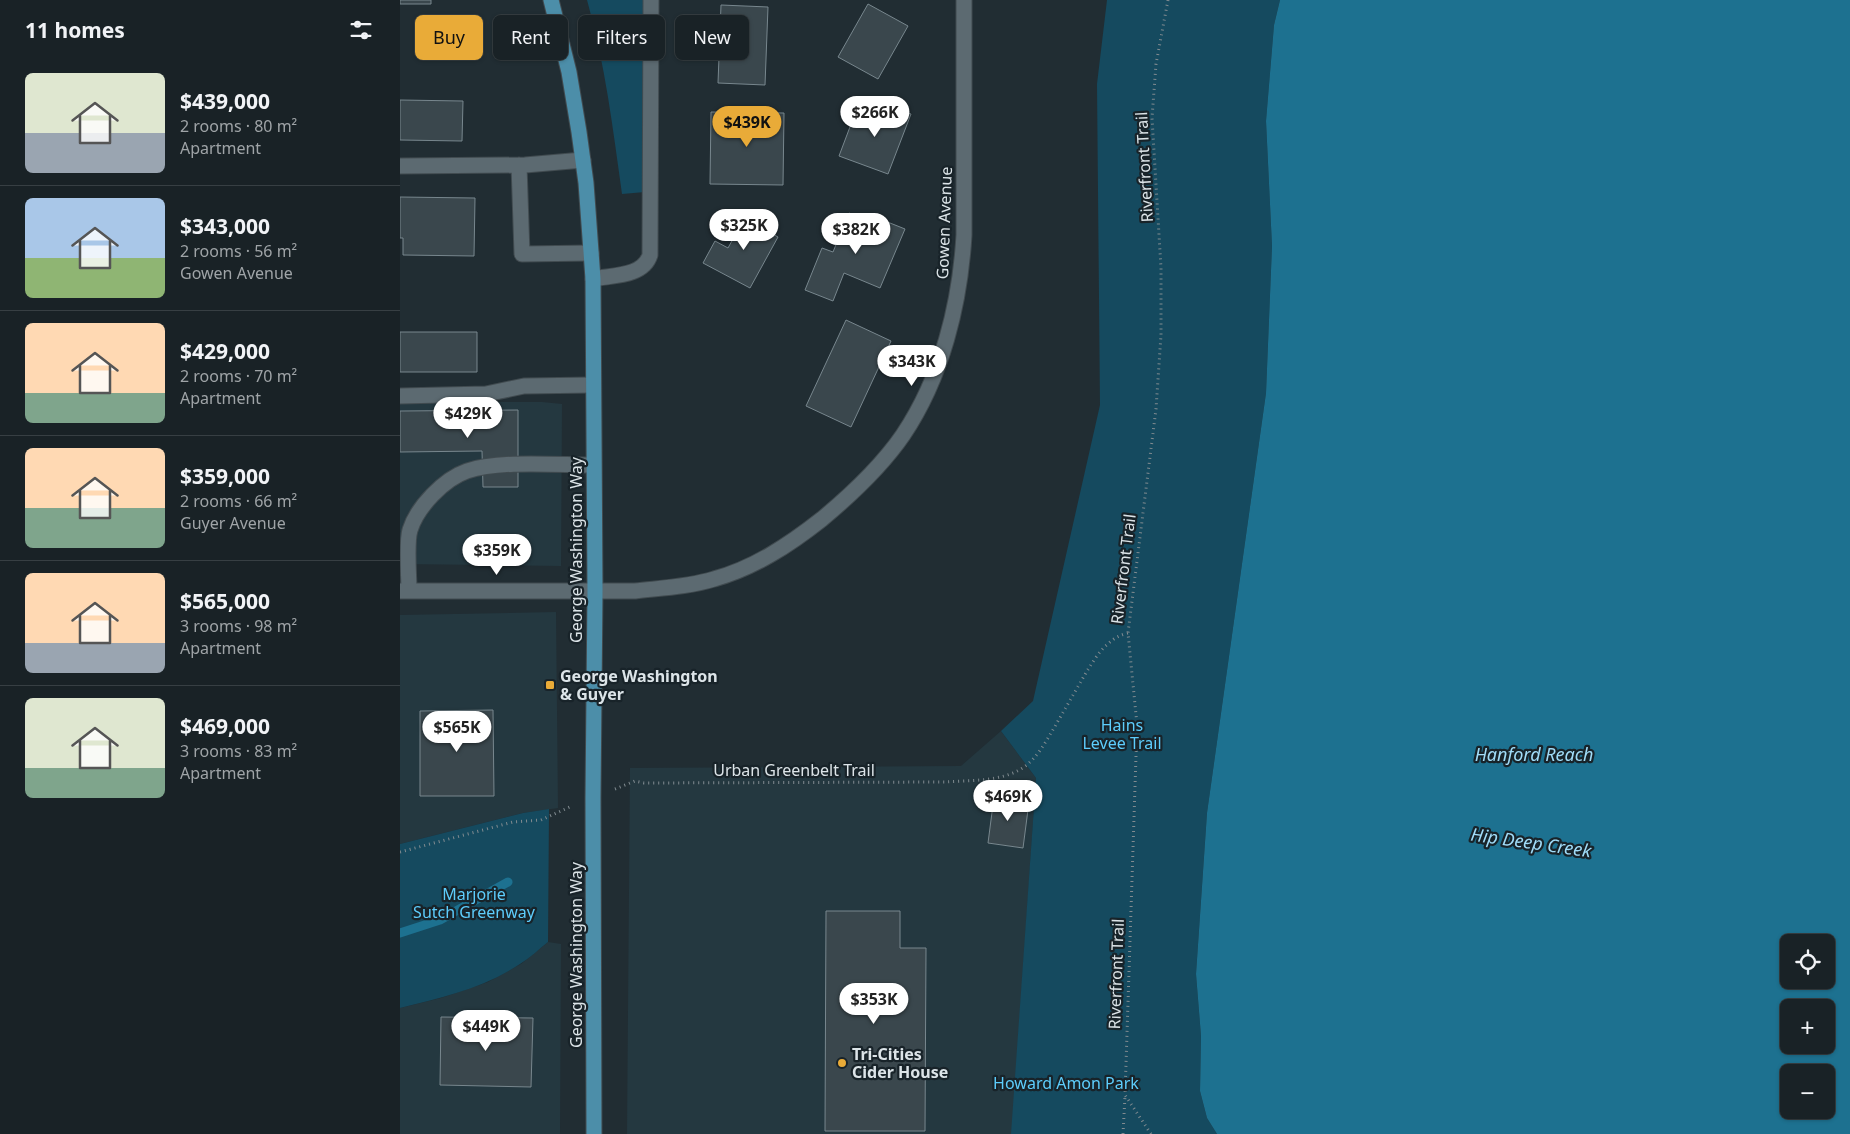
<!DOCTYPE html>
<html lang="en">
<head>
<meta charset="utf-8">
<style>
	body { margin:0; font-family:"Noto Sans",sans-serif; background:#262f32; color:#f1f3f6; height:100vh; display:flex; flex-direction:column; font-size:19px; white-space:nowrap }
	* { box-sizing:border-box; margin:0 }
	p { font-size:16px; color:#9fa4a7 }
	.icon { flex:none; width:28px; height:28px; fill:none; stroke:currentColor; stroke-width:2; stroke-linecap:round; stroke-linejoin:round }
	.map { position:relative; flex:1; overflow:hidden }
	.panel { display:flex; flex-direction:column; background:#192226; width:400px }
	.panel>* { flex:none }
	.guide { position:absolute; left:15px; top:15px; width:475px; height:45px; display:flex; gap:10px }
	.fabs { position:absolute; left:1380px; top:934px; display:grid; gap:10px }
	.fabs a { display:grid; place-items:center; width:55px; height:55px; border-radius:8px; background:#192226; box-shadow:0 1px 4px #0004,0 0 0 1px #373f43; font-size:25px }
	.price { position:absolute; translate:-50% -42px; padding:0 11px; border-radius:18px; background:#fff; color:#222; font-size:16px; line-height:32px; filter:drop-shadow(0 1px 2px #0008) }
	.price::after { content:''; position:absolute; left:50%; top:30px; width:15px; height:11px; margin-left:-8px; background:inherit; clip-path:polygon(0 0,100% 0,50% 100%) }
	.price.active { background:#e9ab38; color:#111 }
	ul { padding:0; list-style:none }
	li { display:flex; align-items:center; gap:15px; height:125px; padding:0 25px }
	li+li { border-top:1px solid #373f43 }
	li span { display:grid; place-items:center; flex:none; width:140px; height:100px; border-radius:8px; color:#555 }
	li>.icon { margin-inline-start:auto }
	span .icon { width:60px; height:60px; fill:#fffc; stroke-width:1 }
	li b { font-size:21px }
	h2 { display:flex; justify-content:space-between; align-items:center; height:60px; padding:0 25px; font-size:21px }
	.chip { padding:0 18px; border-radius:8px; background:#192226; box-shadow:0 1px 4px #0004,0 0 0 1px #373f43; font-size:18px; line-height:45px }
	.chip.active { background:#e9ab38; color:#111 }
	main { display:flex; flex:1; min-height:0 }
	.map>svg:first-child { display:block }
	.built { fill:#243840 }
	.green { fill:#154a5f }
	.water { fill:#1d7190; fill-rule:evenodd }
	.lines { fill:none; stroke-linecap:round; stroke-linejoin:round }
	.stream { stroke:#1d7190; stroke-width:9 }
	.building { fill:#3a474d; stroke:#78878e }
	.minor-casing { stroke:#414b50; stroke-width:17 }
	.major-casing { stroke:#414b50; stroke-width:17 }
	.path { stroke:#818b90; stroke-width:3; stroke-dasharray:1 4; stroke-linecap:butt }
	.minor { stroke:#5c6a71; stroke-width:15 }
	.major { stroke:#4c8ea9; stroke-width:15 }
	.poi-dot { fill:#e9ab38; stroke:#182329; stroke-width:2 }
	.labels { text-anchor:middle; stroke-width:4.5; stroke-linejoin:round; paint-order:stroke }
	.street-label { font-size:16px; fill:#dce4e8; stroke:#182329 }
	.poi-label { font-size:16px; font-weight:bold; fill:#dce4e8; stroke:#182329; text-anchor:start }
	.park-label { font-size:16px; fill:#5dcdfc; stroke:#182329 }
	.water-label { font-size:18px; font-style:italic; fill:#a0dcf8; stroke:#182329 }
</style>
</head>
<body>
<main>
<section class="panel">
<h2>11 homes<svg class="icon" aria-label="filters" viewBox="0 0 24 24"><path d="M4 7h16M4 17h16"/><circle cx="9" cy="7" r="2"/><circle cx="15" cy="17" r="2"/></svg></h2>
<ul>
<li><span style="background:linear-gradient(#dfe7d0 60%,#9aa5b1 0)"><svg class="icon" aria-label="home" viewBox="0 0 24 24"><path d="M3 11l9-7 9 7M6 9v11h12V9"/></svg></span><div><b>$439,000</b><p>2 rooms · 80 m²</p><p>Apartment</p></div></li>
<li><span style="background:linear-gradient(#a9c7e8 60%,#8fb573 0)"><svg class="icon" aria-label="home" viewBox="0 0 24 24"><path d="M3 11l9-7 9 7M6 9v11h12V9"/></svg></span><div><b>$343,000</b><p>2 rooms · 56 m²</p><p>Gowen Avenue</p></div></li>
<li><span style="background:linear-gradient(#ffd9b3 70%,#7fa58c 0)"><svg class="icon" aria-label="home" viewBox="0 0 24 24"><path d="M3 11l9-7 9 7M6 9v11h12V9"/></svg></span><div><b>$429,000</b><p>2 rooms · 70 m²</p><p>Apartment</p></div></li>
<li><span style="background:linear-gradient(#ffd9b3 60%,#7fa58c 0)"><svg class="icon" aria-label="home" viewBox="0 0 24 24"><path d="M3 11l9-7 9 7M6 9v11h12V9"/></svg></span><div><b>$359,000</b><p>2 rooms · 66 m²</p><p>Guyer Avenue</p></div></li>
<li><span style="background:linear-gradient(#ffd9b3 70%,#9aa5b1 0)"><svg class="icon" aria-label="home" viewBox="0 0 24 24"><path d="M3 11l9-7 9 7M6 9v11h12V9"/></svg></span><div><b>$565,000</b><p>3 rooms · 98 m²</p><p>Apartment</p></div></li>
<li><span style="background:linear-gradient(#dfe7d0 70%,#7fa58c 0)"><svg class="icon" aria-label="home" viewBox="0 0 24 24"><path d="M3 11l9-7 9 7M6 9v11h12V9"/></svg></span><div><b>$469,000</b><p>3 rooms · 83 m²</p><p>Apartment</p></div></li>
</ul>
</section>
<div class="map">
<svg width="1450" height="1134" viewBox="0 0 1450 1134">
	<rect width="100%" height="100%" fill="#212d33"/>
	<!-- built -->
	<path class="built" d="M 0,402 L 142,402 L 162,404 L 161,566 L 0,564 Z
		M 156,612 L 158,808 L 123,813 L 0,844 L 0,615 Z
		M 601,731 L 636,778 L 612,1134 L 227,1134 L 230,768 L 561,766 Z
		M 148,942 L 161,944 L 160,1134 L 0,1134 L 0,1008 L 41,998 L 88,982 L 121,964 Z"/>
	<!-- green -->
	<path class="green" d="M 187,0 L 245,0 L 245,192 L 222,194 C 213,129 205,63 187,0 Z
		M 707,0 L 880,0 L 874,25 L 866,121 L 872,246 L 866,393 L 807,813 L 796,974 L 801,1036 L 800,1091 L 807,1118 L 817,1134 L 611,1134 L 636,778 L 601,731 L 633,701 L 700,405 L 697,84 Z
		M 149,809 L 148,942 C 139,949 130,958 120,964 C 84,988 41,998 0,1008 L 0,844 L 123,813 Z"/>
	<!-- water -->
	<path class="water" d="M 880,0 L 1450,0 L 1450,1134 L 817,1134 L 807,1118 L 800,1091 L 801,1036 L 796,974 L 807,813 L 866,393 L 872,246 L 866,121 L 874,25 ZM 1389,942 L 1426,942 L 1426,980 L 1389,980 ZM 1389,1008 L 1426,1008 L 1426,1045 L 1389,1045 ZM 1389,1072 L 1426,1072 L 1426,1110 L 1389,1110 Z"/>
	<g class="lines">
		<!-- stream -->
		<path class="stream" d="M 0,933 L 40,920 L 108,882"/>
	</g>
	<!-- building -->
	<path class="building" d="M 0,0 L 31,0 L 31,4 L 0,4 Z
		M 468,4 L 508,26 L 478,79 L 438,57 Z
		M 321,5 L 368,7 L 365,85 L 318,83 Z
		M 0,100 L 63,101 L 62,141 L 0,140 Z
		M 459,103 L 491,116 L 494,108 L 511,114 L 488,174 L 439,156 Z
		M 311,112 L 384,113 L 383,185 L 310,184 Z
		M 0,197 L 75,198 L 74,256 L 3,255 L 3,238 L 0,238 Z
		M 349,210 L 369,221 L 364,229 L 378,237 L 350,288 L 303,263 L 315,241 L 328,248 Z
		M 449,213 L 468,221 L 470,215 L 505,229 L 480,288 L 444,273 L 433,301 L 405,290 L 422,248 L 433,252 Z
		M 446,320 L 491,341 L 451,427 L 406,406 Z
		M 0,332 L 77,332 L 77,372 L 0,372 Z
		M 118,410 L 118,487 L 83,487 L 82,451 L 0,452 L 0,411 Z
		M 93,710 L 94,796 L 20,796 L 20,711 Z
		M 594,797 L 629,802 L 623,848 L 588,843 Z
		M 426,911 L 500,911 L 500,948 L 526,948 L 525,1131 L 425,1131 Z
		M 41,1017 L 133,1018 L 131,1087 L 40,1085 Z"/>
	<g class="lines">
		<!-- minor casing -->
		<g class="minor-casing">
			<path id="minor" d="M 119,165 L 122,254 L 191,253
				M 0,166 L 125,165 L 183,160
				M 193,279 C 212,275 243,277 250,255 L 251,0
				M 0,396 L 86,394 L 124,386 L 193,385
				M 0,591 L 235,591 C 261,588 288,587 314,579 C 354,568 389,545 422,519 C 452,494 481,467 503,435 C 542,377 560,304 564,235 L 564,0
				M 9,591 C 9,576 6,543 10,530 C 17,507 44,479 67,471 C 99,460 158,465 193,465"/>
		</g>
		<!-- major casing -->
		<g class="major-casing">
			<path id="major" d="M 151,0 L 169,72 L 179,132 L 186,183 L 193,279 L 195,591 L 193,798 L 194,1134"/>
		</g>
		<!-- path -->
		<path class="path" d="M 215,789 L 235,781 L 244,783 L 545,782 C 570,780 599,782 621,769 C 636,760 645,743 654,728 C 665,709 676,690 687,671 C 693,662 699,651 708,644 C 714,638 720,635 728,633
			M 0,852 L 113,822 L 141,820 L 172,806
			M 723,1134 L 725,1096
			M 751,1134 L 725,1095 L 737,725 L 728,633 L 756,409 L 761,335 L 761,268 L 752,118 L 756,64 L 768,0"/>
		<!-- minor -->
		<use href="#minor" class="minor"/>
		<!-- major -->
		<use href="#major" class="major"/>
	</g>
	<!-- markers -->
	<g class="poi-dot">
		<rect x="145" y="680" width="10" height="10" rx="2.5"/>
		<circle cx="442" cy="1063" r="5"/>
	</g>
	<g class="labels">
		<!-- street labels -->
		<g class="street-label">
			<text transform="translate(744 167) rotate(-93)" y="6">Riverfront Trail</text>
			<text transform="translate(544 223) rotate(-88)" y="6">Gowen Avenue</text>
			<text transform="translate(176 550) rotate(-90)" y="6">George Washington Way</text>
			<text transform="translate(723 569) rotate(-83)" y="6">Riverfront Trail</text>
			<text x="394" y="776">Urban Greenbelt Trail</text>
			<text transform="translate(176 955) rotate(-90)" y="6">George Washington Way</text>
			<text transform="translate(716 974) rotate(-88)" y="6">Riverfront Trail</text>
		</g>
		<!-- poi labels -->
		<g class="poi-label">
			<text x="160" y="682">George Washington<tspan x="160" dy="18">&amp; Guyer</tspan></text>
			<text x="452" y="1060">Tri-Cities<tspan x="452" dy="18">Cider House</tspan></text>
		</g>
		<!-- park labels -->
		<g class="park-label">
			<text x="722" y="731">Hains<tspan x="722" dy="18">Levee Trail</tspan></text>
			<text x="74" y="900">Marjorie<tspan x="74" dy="18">Sutch Greenway</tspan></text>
			<text x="666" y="1089">Howard Amon Park</text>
		</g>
		<!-- water labels -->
		<g class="water-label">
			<text x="1134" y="761">Hanford Reach</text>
			<text transform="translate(1131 843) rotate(8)" y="6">Hip Deep Creek</text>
		</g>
	</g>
</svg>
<div class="fabs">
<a><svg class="icon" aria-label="locate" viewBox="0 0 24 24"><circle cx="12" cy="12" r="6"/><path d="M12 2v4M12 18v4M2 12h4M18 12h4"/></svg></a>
<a>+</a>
<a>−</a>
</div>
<b class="price" style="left:475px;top:138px">$266K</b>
<b class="price active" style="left:347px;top:148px">$439K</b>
<b class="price" style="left:344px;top:251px">$325K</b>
<b class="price" style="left:456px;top:255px">$382K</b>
<b class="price" style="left:512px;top:387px">$343K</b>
<b class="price" style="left:68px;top:439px">$429K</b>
<b class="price" style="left:97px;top:576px">$359K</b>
<b class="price" style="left:57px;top:753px">$565K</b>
<b class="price" style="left:608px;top:822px">$469K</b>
<b class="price" style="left:474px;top:1025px">$353K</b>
<b class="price" style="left:86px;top:1052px">$449K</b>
<div class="guide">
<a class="chip active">Buy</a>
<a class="chip">Rent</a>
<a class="chip">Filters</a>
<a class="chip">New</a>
</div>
</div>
</main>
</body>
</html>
